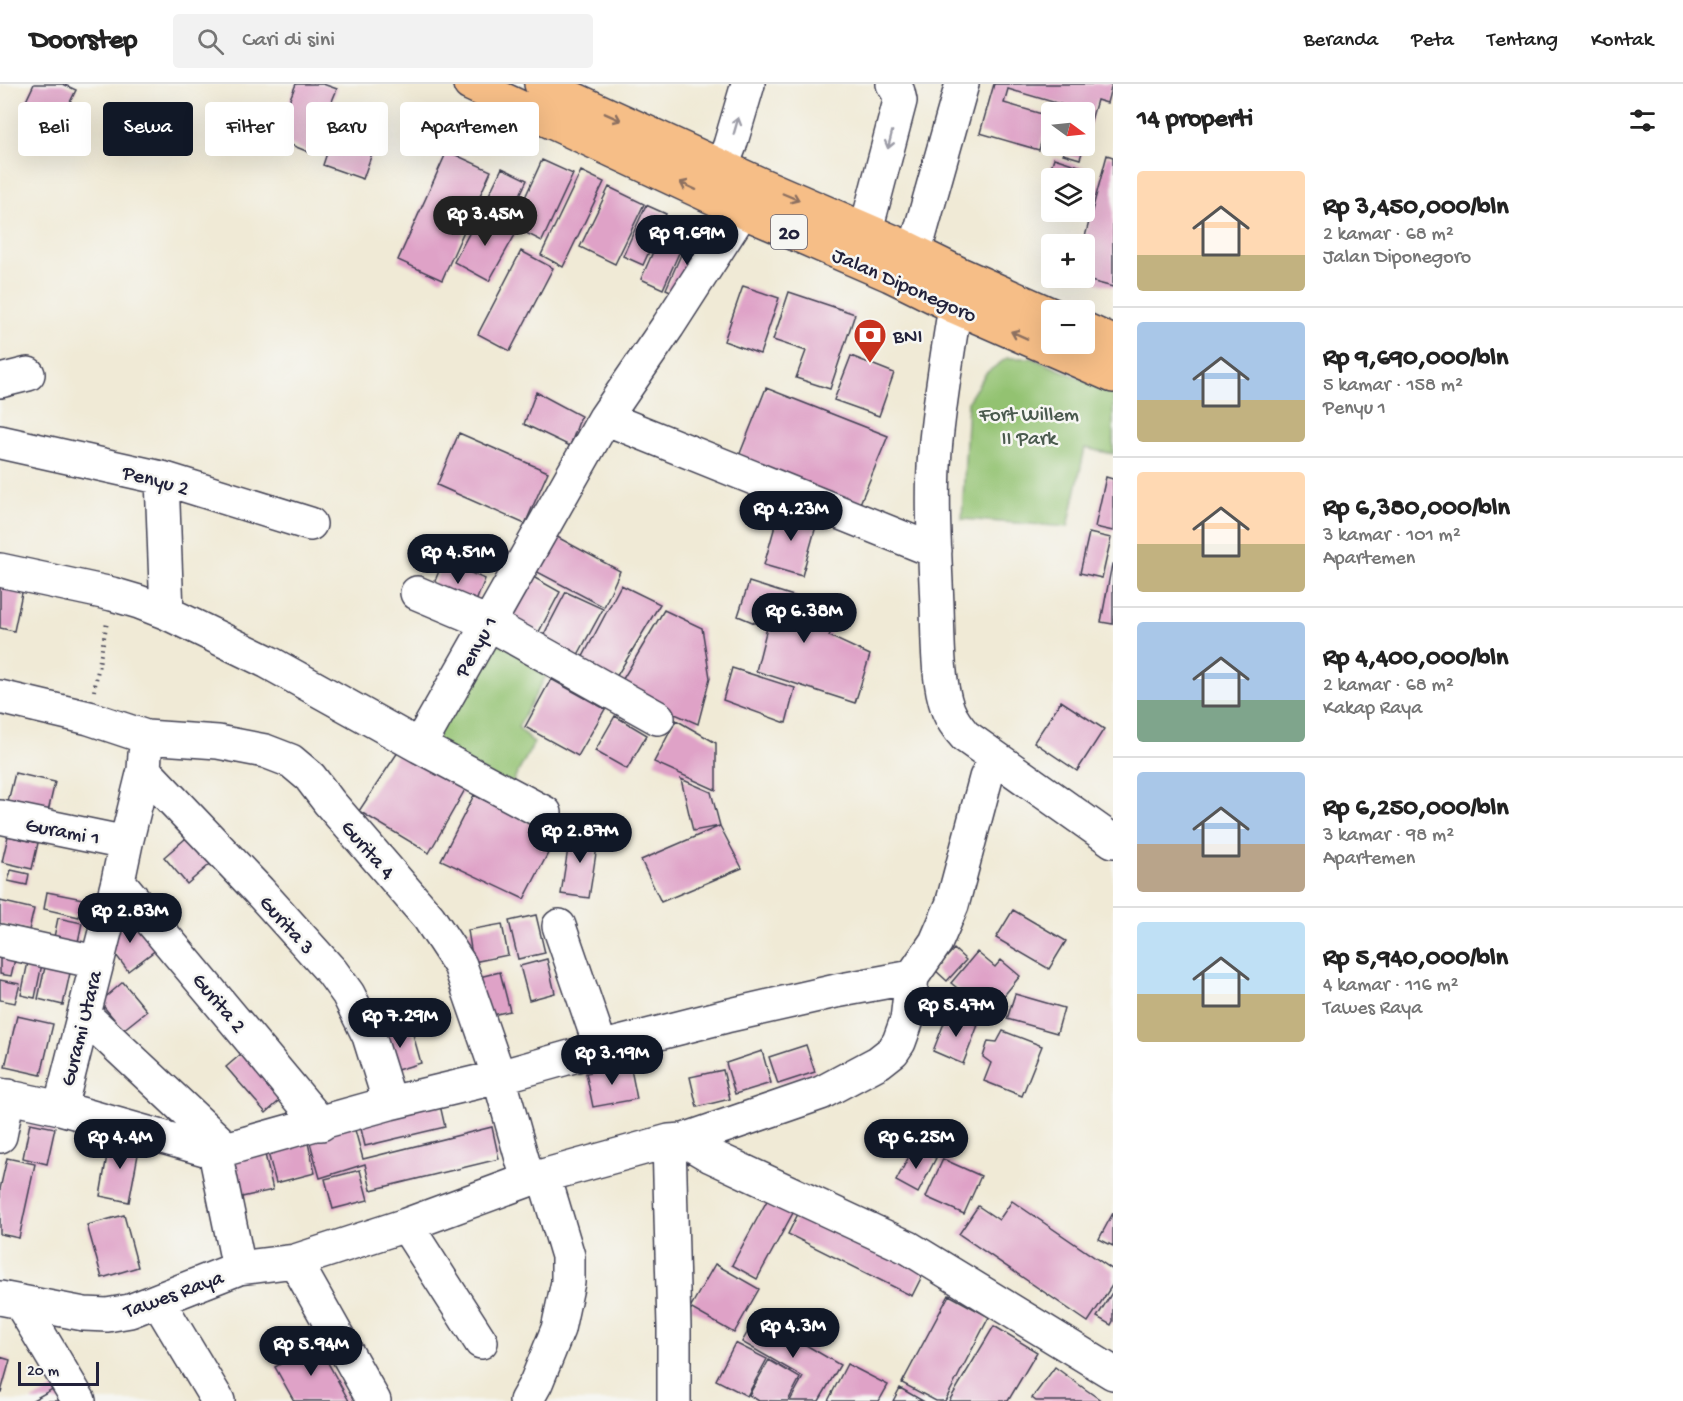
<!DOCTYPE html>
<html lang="id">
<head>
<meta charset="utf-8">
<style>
	body { margin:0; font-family:"Gochi Hand",sans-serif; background:#f2f2f2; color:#222; height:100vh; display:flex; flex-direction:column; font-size:22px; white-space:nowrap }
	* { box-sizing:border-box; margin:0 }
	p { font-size:20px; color:#767676 }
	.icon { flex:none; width:33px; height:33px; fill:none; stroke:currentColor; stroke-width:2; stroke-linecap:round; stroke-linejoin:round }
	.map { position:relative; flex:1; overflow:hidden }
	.drawer { display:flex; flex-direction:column; background:#fff; width:570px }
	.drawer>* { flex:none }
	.banner { position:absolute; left:18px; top:18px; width:570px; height:54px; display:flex; gap:12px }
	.needle { width:39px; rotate:105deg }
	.tools { position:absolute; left:1041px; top:18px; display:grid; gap:12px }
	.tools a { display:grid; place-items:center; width:54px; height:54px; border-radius:6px; background:#fff; box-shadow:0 6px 24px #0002; font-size:30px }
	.scale { position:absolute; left:18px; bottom:15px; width:81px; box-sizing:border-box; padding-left:6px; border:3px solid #22223b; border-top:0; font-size:16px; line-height:21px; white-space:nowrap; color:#22223b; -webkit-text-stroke:4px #f6f6f2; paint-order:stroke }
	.price { position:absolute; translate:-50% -51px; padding:0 14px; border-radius:21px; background:#111827; color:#fff; font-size:20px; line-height:39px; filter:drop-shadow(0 2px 3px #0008) }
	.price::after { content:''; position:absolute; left:50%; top:36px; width:18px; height:14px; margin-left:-9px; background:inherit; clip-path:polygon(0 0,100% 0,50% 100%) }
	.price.active { background:#222; color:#fff }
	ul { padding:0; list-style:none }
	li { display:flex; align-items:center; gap:18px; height:150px; padding:0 24px }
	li+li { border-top:2px solid #e0e0e0 }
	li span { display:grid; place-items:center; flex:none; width:168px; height:120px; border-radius:6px; color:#555 }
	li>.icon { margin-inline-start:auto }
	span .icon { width:72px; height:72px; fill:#fffc; stroke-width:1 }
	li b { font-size:26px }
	h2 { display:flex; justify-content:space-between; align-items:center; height:72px; padding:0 24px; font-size:26px }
	.pill { padding:0 21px; border-radius:6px; background:#fff; box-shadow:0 6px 24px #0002; font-size:21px; line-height:54px }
	.pill.active { background:#111827; color:#fff }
	header { display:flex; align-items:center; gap:36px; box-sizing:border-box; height:84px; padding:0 30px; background:#fff; border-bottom:2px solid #e0e0e0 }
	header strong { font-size:28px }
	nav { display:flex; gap:33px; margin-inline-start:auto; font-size:21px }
	.search { width:420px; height:54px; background:#f2f2f2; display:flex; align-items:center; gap:15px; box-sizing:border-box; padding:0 21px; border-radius:6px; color:#767676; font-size:22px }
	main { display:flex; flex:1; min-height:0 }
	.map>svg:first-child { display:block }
	.green { fill:#93c271; stroke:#5a7256; stroke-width:1.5 }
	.building { fill:#dfa2c7 }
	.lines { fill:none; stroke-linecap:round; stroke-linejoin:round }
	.minor-casing { stroke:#414052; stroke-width:36 }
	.highway-casing { stroke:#414052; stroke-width:36 }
	.path { stroke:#414052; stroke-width:4; stroke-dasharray:1.5 4.5; stroke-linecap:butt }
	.minor { stroke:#fff; stroke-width:33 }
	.highway { stroke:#f6be87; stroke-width:33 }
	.oneway { stroke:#8c7061 }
	.oneway2 { stroke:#9c9ca7 }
	.labels { text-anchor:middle; stroke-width:5; stroke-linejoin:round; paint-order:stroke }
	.shield { fill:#f6f6f2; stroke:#626272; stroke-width:1.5 }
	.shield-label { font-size:20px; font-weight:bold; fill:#22223b }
	.street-label { font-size:21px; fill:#22223b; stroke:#f6f6f2 }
	.poi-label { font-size:21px; fill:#22223b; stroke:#f6f6f2; text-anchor:start }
	.park-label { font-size:21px; fill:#4a5a4e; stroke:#f6f6f2 }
</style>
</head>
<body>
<header>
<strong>Doorstep</strong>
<div class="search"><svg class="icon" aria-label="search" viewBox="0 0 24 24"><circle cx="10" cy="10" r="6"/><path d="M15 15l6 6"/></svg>Cari di sini</div>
<nav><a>Beranda</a><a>Peta</a><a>Tentang</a><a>Kontak</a></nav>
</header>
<main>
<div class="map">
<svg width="1113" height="1317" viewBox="0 0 1113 1317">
	<rect width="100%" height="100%" fill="#f6f6f2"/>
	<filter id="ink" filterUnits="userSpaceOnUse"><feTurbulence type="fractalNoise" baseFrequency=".0167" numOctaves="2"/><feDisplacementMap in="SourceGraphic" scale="12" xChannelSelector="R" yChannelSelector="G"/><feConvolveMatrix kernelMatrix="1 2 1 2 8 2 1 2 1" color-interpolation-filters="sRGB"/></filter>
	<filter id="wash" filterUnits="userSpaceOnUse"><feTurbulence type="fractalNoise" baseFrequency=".008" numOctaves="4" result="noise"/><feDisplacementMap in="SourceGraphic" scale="24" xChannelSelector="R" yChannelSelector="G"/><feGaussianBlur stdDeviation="1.35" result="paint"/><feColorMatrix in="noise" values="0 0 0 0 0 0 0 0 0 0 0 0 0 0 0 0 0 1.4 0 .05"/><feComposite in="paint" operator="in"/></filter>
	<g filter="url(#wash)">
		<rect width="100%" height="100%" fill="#f0ead6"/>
		<!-- green -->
		<path class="green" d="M 1007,274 L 1032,274 L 1113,308 L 1113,370 L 1085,364 L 1068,443 L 962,435 L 968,317 L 986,289 Z
			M 493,548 L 547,590 L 518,643 L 534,659 L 510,703 L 428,656 Z"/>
		<g id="blocks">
			<!-- building -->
			<path class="building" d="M 34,0 L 63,0 L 76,6 L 62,34 L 26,17 Z
				M 296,0 L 323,0 L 337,5 L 311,69 L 274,54 Z
				M 994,0 L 1112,0 L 1107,19 L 1097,16 L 1085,57 L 1084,28 L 1075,28 L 1077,25 L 1008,5 L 1004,19 L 1049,32 L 1039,66 L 980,49 Z
				M 341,27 L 382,41 L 363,95 L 323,81 Z
				M 1066,62 L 1084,62 L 1080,75 L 1063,70 Z
				M 447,67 L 491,87 L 442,196 L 398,176 Z
				M 1107,71 L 1113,73 L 1113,203 L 1079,194 L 1084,194 L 1083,160 Z
				M 1054,74 L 1088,85 L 1085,94 L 1052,94 L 1052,103 L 1045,101 Z
				M 542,76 L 573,90 L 542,157 L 512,142 Z
				M 502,84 L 527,96 L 509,134 L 484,121 Z
				M 581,87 L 604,98 L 563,183 L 541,171 Z
				M 609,103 L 644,120 L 615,180 L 580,163 Z
				M 646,121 L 666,130 L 643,181 L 623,172 Z
				M 480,129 L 516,149 L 489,197 L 454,178 Z
				M 668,134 L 690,144 L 663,205 L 641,195 Z
				M 690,150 L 708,158 L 684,213 L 666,205 Z
				M 521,167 L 553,184 L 510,267 L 478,250 Z
				M 743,202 L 779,214 L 760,270 L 724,257 Z
				M 789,208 L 855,230 L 830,305 L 796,294 L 806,267 L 773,256 Z
				M 851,272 L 894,289 L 879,332 L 834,316 Z
				M 766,304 L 888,352 L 859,422 L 737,377 Z
				M 536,308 L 581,332 L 570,362 L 524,340 Z
				M 459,349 L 548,388 L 525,440 L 437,401 Z
				M 1106,393 L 1113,395 L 1113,447 L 1095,443 Z
				M 780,424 L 818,435 L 802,492 L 764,481 Z
				M 548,448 L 620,487 L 604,523 L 528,483 Z
				M 1089,449 L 1111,454 L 1102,494 L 1080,489 Z
				M 443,477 L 485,495 L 473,525 L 431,507 Z
				M 1112,480 L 1113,480 L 1113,540 L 1101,538 Z
				M 526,489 L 560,508 L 534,557 L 496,537 Z
				M 749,498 L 841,527 L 829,552 L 870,571 L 855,619 L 756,587 L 767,544 L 738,532 Z
				M 0,499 L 23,504 L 14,547 L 0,544 Z
				M 621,501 L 660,520 L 612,600 L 578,582 Z
				M 566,508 L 603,525 L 574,578 L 539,560 Z
				M 664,526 L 702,544 L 710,594 L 698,640 L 617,605 Z
				M 732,584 L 795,604 L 786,639 L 723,616 Z
				M 551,595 L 605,625 L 578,672 L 525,643 Z
				M 1061,617 L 1104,645 L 1077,687 L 1034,658 Z
				M 615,632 L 647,651 L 627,685 L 595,667 Z
				M 676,636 L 716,659 L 716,706 L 654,678 Z
				M 402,662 L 467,702 L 429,769 L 359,727 Z
				M 15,689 L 55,698 L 47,732 L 7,722 Z
				M 681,695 L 711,708 L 720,742 L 693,747 Z
				M 474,711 L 557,752 L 524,815 L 441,776 Z
				M 720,742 L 742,784 L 661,818 L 641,776 Z
				M 571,745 L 599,750 L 589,814 L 561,810 Z
				M 192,749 L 215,776 L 187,800 L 164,773 Z
				M 8,752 L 38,759 L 32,785 L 2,778 Z
				M 11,786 L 29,790 L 27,801 L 8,797 Z
				M 47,808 L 83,815 L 79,833 L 44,825 Z
				M 0,817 L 34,825 L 29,846 L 0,840 Z
				M 1013,826 L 1066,857 L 1049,885 L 996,854 Z
				M 536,831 L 545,869 L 518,875 L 509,837 Z
				M 132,833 L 157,865 L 128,887 L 104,855 Z
				M 58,834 L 82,839 L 77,863 L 53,858 Z
				M 502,840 L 508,871 L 473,878 L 468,846 Z
				M 954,865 L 966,876 L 947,897 L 935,886 Z
				M 977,868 L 995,883 L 1001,876 L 1020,892 L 989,930 L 951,899 Z
				M 0,872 L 15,875 L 11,892 L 0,890 Z
				M 547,875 L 555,909 L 529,916 L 520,882 Z
				M 28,878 L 42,880 L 35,914 L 21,911 Z
				M 45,883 L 70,889 L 63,921 L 38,915 Z
				M 500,888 L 510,927 L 484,933 L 475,894 Z
				M 0,896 L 20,900 L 15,919 L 0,916 Z
				M 123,898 L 147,927 L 123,946 L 100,918 Z
				M 1015,910 L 1064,924 L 1057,949 L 1007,935 Z
				M 948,929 L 978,941 L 963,980 L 933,967 Z
				M 17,932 L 53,940 L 41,991 L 5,983 Z
				M 411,943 L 421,979 L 390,988 L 380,951 Z
				M 1003,947 L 1042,962 L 1022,1012 L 984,997 L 991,979 L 983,973 L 988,957 L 997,958 Z
				M 806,961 L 815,988 L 778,1000 L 769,973 Z
				M 248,964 L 288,1009 L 266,1029 L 226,983 Z
				M 762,967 L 771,999 L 735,1010 L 726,979 Z
				M 630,980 L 637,1015 L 593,1023 L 586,989 Z
				M 723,986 L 730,1015 L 697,1023 L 690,993 Z
				M 438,1012 L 445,1043 L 365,1062 L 358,1032 Z
				M 352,1035 L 363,1075 L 492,1043 L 499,1075 L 371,1106 L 365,1080 L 320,1094 L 307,1048 Z
				M 30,1039 L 55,1044 L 47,1080 L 23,1074 Z
				M 110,1054 L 140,1060 L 129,1118 L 100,1112 Z
				M 308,1059 L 315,1089 L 276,1099 L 268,1069 Z
				M 263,1061 L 273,1106 L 233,1115 L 223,1071 Z
				M 914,1063 L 936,1074 L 918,1109 L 896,1097 Z
				M 7,1074 L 35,1080 L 19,1154 L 0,1150 L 0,1105 Z
				M 943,1075 L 981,1092 L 964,1130 L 926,1113 Z
				M 360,1086 L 368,1116 L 333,1125 L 325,1095 Z
				M 769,1113 L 794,1127 L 757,1195 L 732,1181 Z
				M 1012,1117 L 1113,1186 L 1113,1200 L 1088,1238 L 959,1150 L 978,1122 L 999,1136 Z
				M 803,1120 L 927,1182 L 912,1212 L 788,1150 Z
				M 1113,1129 L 1113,1162 L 1099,1155 Z
				M 124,1131 L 138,1183 L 102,1194 L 87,1141 Z
				M 715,1180 L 759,1205 L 734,1249 L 690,1224 Z
				M 1113,1207 L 1113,1237 L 1111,1241 L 1097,1233 Z
				M 949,1211 L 989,1233 L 945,1317 L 936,1317 L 902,1299 Z
				M 757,1232 L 840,1281 L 819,1317 L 790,1317 L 803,1293 L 742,1258 Z
				M 994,1242 L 1037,1268 L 1008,1317 L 949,1317 Z
				M 317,1259 L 349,1317 L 294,1317 L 275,1283 Z
				M 735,1259 L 767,1275 L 747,1312 L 716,1296 Z
				M 0,1273 L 10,1276 L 1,1308 L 0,1308 Z
				M 769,1276 L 800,1294 L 788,1317 L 759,1317 L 749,1311 Z
				M 847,1280 L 888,1301 L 879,1317 L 828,1317 Z
				M 1055,1283 L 1085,1305 L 1102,1317 L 1036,1317 L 1032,1314 Z
				M 56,1303 L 64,1317 L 31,1317 Z
				M 900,1304 L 923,1317 L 893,1317 Z"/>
		</g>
	</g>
	<g filter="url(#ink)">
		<use href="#blocks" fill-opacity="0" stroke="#414052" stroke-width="1.5"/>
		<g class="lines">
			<!-- minor casing -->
			<g class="minor-casing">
				<path id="minor" d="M 722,82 L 730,61 L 748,0
					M 866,146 L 900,17 L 898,8 L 893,0
					M 902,193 L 915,167 L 962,0
					M 959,195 C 951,252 940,309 935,367 C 931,418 935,470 937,522 C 938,553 937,596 948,626 C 952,636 958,644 965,652 L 1113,757
					M 0,297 L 28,290
					M 605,334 L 935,467
					M 0,358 L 162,394 L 310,440
					M 162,394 L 167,529
					M 0,486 L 112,510 L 139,518 L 167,529 L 268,578 L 419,662 L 605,334 L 668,242 L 757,104
					M 417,509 L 488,539 L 658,634
					M 0,613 L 89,634 L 146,653 L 218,658 L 265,667 L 291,677 L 310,693 L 329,718 L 429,834 L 460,881 L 499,993 L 528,1096
					M 419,662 L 545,729
					M 144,686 L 259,807 L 332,888 L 348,910 L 369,952 L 390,1019
					M 0,733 L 126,759
					M 118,797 L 321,1040
					M 559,842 L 601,964
					M 0,857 L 96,878
					M 84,931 L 227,1065
					M 0,1011 L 60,1024 L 215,1068
					M 60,1024 L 118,797 L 126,759 L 144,686 L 145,670
					M 0,1052 L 8,1012
					M 684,1056 L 711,1072 L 909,1164 L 1113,1289
					M 669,1057 L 674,1243 L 674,1317
					M 215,1068 L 390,1019 L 499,993 L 620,959 L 726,932 L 836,907 L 912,893
					M 215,1068 L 239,1184
					M 406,1141 L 481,1258
					M 295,1177 L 374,1317
					M 0,1214 L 84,1230 L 107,1231 L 130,1227 L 239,1184 L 295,1177 L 406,1141 L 528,1096 L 669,1057 L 684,1056 L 821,1009 L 879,978 L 893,967 L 899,958 L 907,936 L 912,893 L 936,858 L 952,821 L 986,694 L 995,674
					M 158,1217 L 218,1317
					M 20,1218 L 79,1317
					M 526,1317 L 536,1299 L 558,1245 L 568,1198 L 568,1172 L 544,1092"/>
			</g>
			<!-- highway casing -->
			<g class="highway-casing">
				<path id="highway" d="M 470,0 L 742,127 L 890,191 L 955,223 L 1113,292
					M 541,0 L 760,100 L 901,161 L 960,190 L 1052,231
					M 1084,245 L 1113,258"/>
			</g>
			<!-- path -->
			<path class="path" d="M 94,607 L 107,538"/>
			<!-- minor -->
			<use href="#minor" class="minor"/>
			<!-- highway -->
			<use href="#highway" class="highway"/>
		</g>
		<!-- one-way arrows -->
		<defs><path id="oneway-shaft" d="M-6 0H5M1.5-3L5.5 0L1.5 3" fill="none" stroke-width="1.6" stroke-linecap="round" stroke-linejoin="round" transform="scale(1.5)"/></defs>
		<g class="oneway">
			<use href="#oneway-shaft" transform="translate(613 33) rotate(24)"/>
			<use href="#oneway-shaft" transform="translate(688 102) rotate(-155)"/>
			<use href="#oneway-shaft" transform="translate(791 113) rotate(23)"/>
			<use href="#oneway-shaft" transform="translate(1019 251) rotate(-156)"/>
		</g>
		<g class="oneway2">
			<use href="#oneway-shaft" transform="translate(736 42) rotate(-74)"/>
			<use href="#oneway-shaft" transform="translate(890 56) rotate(104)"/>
		</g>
	</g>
	<!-- icons -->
	<defs>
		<g id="bank-pin" transform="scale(1.725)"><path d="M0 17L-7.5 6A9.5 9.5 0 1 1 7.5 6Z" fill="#c8321e" stroke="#f6f6f2"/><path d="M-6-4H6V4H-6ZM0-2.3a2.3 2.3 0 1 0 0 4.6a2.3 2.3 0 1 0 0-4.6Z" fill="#fff"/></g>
	</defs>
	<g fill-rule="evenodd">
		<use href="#bank-pin" x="870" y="251"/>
	</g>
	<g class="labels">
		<!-- shield labels -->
		<rect class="shield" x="771" y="131" width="36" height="34" rx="4.5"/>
		<g class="shield-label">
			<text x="789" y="155">20</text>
		</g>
		<!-- street labels -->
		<g class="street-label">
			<text transform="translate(905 200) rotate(24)" y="7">Jalan Diponegoro</text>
			<text transform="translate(156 395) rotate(15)" y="7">Penyu 2</text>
			<text transform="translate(475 562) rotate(-61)" y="7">Penyu 1</text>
			<text transform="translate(63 746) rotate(11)" y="7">Gurami 1</text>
			<text transform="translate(369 765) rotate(49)" y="7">Gurita 4</text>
			<text transform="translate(288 840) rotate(48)" y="7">Gurita 3</text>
			<text transform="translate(220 918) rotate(50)" y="7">Gurita 2</text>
			<text transform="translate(80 944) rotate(-76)" y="7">Gurami Utara</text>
			<text transform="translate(173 1209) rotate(-20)" y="7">Tawes Raya</text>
		</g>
		<!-- poi labels -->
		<g class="poi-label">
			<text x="893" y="258">BNI</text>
		</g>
		<!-- park labels -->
		<g class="park-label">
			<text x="1029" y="336">Fort Willem<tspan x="1029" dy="24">II Park</tspan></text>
		</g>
	</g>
</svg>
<div class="tools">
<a><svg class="needle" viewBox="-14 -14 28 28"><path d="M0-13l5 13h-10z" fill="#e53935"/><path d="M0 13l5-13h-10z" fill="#767676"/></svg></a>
<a><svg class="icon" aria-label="layers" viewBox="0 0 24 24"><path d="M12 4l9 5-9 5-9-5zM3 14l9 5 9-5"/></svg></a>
<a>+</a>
<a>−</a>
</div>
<div class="scale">20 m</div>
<b class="price active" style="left:485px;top:163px">Rp 3.45M</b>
<b class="price" style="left:687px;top:182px">Rp 9.69M</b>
<b class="price" style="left:791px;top:458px">Rp 4.23M</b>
<b class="price" style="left:458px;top:501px">Rp 4.51M</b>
<b class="price" style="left:804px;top:560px">Rp 6.38M</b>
<b class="price" style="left:580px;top:780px">Rp 2.87M</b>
<b class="price" style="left:130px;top:860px">Rp 2.83M</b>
<b class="price" style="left:956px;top:954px">Rp 5.47M</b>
<b class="price" style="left:400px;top:965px">Rp 7.29M</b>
<b class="price" style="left:612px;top:1002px">Rp 3.19M</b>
<b class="price" style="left:120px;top:1086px">Rp 4.4M</b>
<b class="price" style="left:916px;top:1086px">Rp 6.25M</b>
<b class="price" style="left:793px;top:1275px">Rp 4.3M</b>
<b class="price" style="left:311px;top:1293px">Rp 5.94M</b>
<div class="banner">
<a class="pill">Beli</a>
<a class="pill active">Sewa</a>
<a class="pill">Filter</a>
<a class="pill">Baru</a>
<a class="pill">Apartemen</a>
</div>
</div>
<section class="drawer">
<h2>14 properti<svg class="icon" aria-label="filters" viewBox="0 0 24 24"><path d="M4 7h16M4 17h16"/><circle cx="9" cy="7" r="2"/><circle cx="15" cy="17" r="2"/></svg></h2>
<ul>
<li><span style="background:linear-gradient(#ffd9b3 70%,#c2b280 0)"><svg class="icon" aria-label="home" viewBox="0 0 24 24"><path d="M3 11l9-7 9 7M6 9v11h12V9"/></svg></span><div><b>Rp 3,450,000/bln</b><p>2 kamar · 68 m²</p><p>Jalan Diponegoro</p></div></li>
<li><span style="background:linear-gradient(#a9c7e8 65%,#c2b280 0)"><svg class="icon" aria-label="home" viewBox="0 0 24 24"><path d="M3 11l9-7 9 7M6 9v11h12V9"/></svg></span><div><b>Rp 9,690,000/bln</b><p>5 kamar · 158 m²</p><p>Penyu 1</p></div></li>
<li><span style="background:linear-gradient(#ffd9b3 60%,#c2b280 0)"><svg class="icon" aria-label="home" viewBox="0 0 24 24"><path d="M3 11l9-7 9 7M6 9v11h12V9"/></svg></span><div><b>Rp 6,380,000/bln</b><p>3 kamar · 101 m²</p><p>Apartemen</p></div></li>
<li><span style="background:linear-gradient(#a9c7e8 65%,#7fa58c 0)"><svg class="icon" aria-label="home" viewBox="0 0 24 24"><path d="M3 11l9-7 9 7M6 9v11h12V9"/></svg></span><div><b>Rp 4,400,000/bln</b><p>2 kamar · 68 m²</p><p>Kakap Raya</p></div></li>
<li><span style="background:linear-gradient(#a9c7e8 60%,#b9a48a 0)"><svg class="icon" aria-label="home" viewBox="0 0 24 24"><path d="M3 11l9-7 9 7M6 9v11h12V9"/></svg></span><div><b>Rp 6,250,000/bln</b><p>3 kamar · 98 m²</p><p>Apartemen</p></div></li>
<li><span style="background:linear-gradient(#bfe0f5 60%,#c2b280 0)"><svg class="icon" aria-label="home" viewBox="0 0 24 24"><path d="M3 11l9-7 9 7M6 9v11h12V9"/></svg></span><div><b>Rp 5,940,000/bln</b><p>4 kamar · 116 m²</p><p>Tawes Raya</p></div></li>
</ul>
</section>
</main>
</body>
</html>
